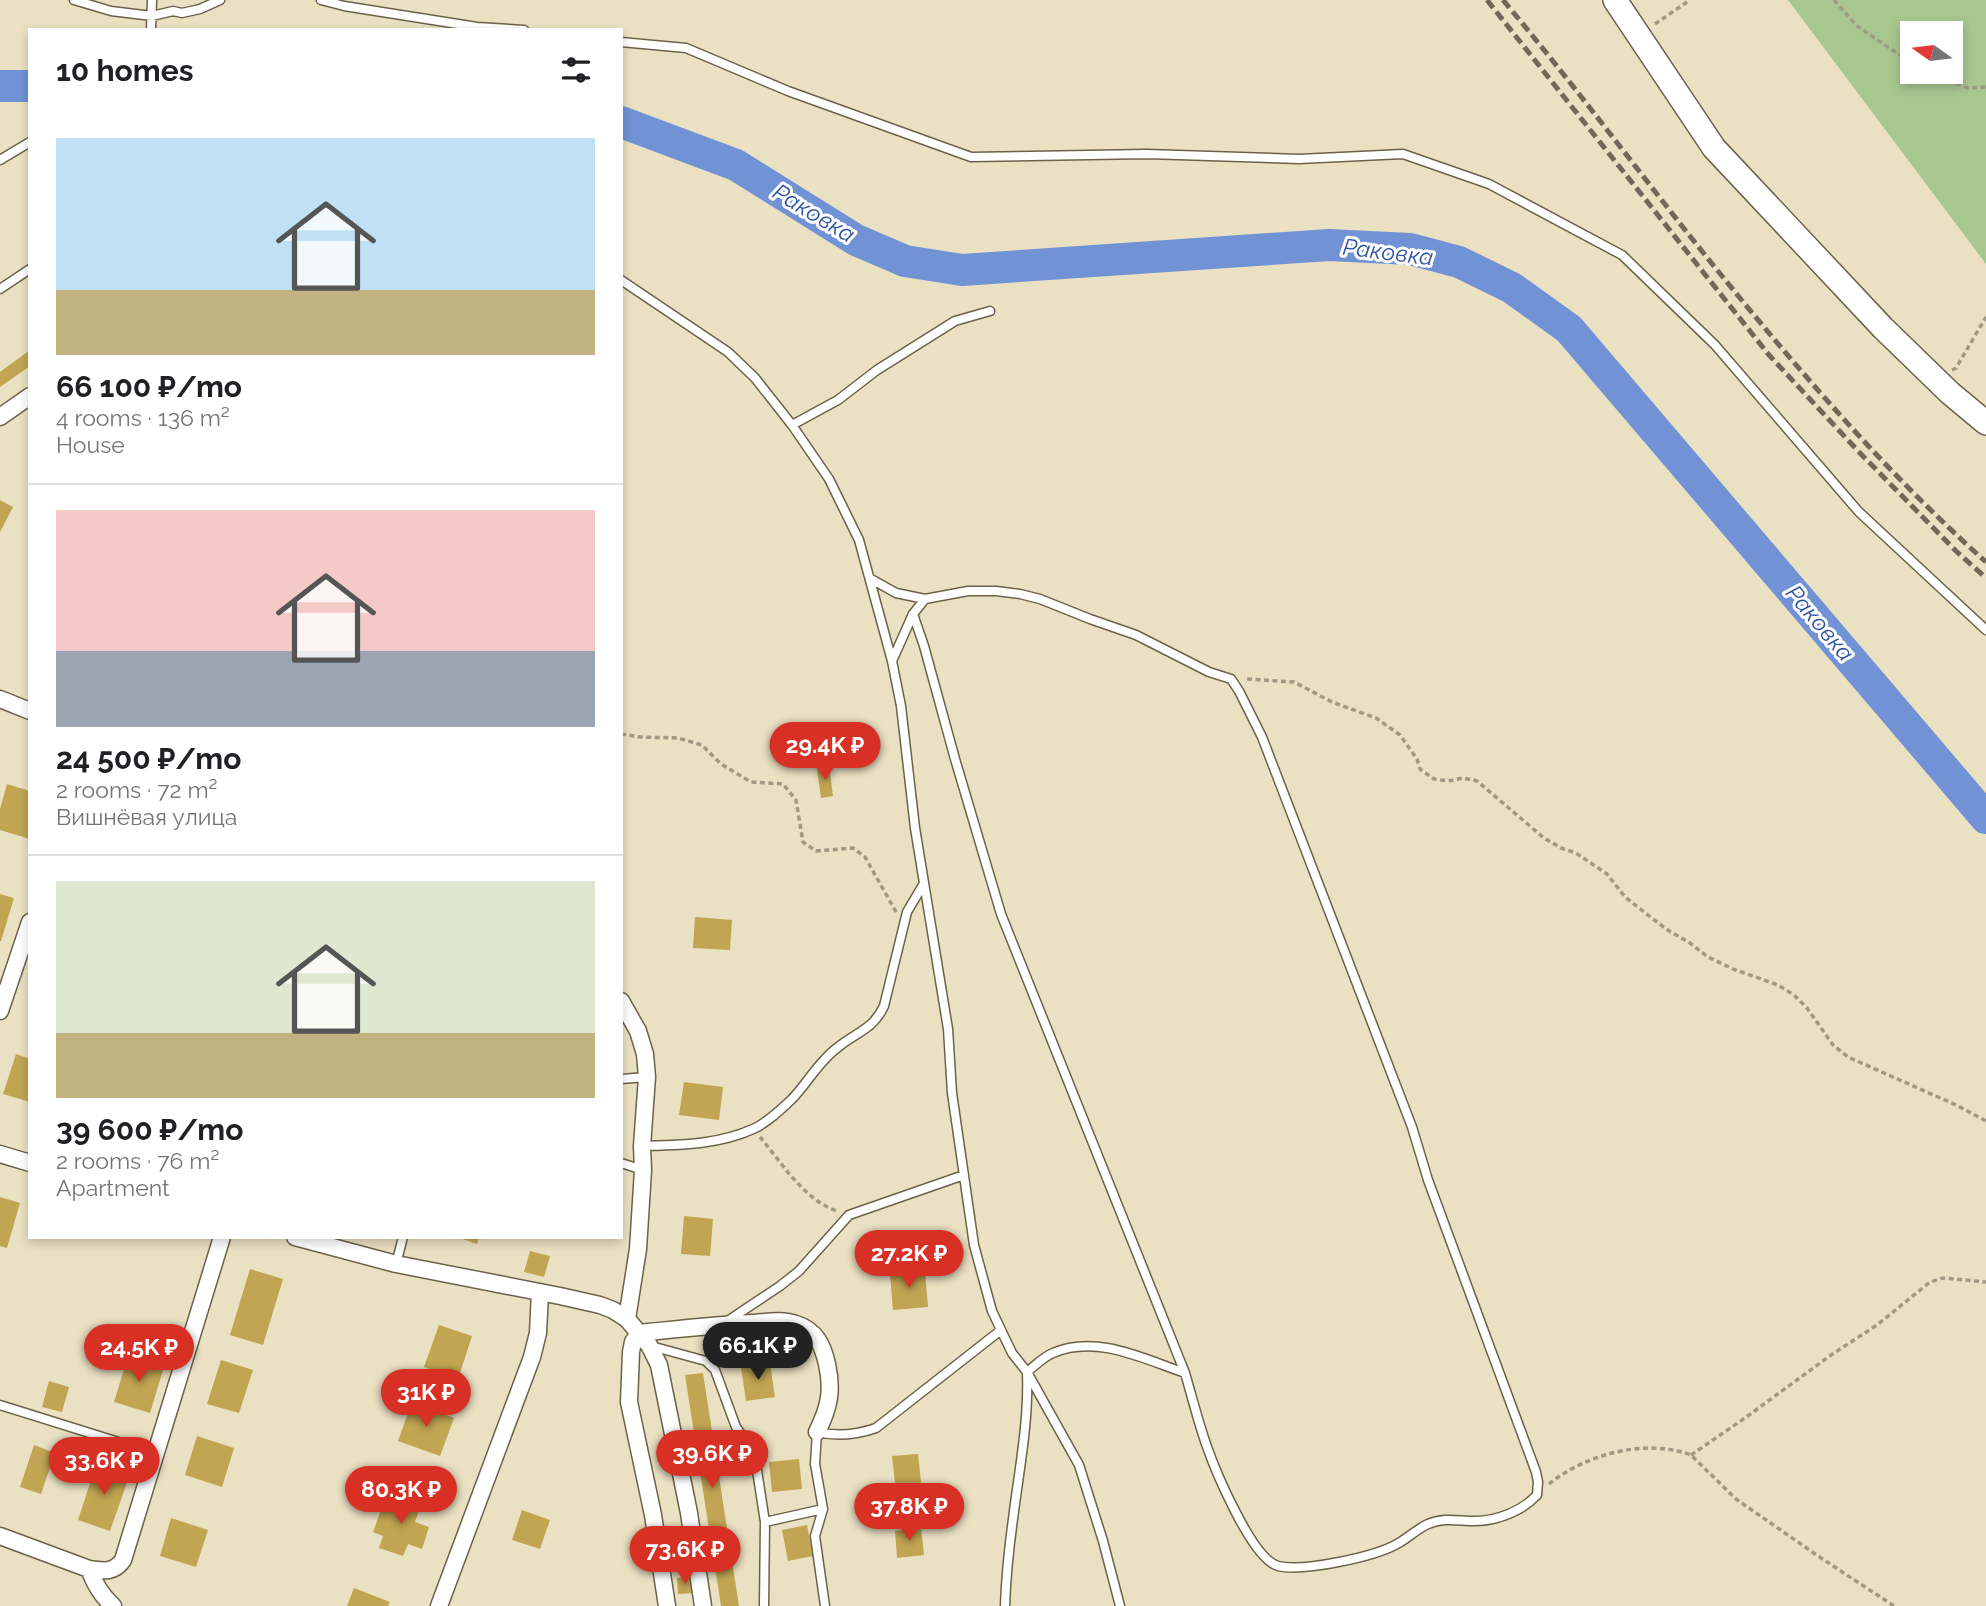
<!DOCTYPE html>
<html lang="en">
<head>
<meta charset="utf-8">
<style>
	body { margin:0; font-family:Raleway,sans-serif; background:#f2f2f2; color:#202124; height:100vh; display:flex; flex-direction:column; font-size:26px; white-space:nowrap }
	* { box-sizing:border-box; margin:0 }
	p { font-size:23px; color:#757577 }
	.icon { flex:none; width:38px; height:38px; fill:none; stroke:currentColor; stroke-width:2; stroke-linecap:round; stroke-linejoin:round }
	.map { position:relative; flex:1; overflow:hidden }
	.drawer { position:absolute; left:28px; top:28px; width:595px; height:1211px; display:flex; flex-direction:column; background:#fff; border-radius:0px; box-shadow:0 4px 10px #0003 }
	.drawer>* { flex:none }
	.needle { width:46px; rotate:284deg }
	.tools { position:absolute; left:1900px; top:21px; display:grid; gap:14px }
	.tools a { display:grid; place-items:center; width:63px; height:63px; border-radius:0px; background:#fff; box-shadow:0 4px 10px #0003; font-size:35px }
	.price { position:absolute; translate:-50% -60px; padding:0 16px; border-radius:24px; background:#d93025; color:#fff; font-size:23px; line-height:46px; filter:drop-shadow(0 2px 4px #0008) }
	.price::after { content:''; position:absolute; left:50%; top:42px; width:21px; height:16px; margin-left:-10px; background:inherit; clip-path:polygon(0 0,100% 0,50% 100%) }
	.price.on { background:#222; color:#fff }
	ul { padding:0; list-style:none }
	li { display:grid; align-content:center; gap:14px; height:371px; padding:0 28px }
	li+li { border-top:2px solid #e0e0e0 }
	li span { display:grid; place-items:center; height:217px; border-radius:0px; color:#555 }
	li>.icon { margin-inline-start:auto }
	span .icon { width:126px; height:126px; fill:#fffc; stroke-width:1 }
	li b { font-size:30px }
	h2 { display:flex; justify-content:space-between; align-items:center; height:84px; padding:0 28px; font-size:30px }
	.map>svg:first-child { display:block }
	.green { fill:#a7c78f; fill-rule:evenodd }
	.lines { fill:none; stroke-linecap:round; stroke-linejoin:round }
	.river { stroke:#7193d6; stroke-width:32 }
	.building { fill:#c1a553 }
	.lane-casing { stroke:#6b6248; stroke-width:11 }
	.street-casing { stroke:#6b6248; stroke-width:19 }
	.secondary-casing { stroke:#6b6248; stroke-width:26 }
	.path { stroke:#a19a83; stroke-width:3.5; stroke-dasharray:5 3.5; stroke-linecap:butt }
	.lane { stroke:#fff; stroke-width:8 }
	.street { stroke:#fff; stroke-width:16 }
	.secondary { stroke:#fff; stroke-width:23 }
	.rail { stroke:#706957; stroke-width:5; stroke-dasharray:10 5; stroke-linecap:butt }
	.labels { text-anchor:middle; stroke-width:6; stroke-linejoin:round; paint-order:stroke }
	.water-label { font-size:23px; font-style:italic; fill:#2c52a2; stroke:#fff }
</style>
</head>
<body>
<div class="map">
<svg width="1986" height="1606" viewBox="0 0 1986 1606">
	<rect width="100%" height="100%" fill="#eae0c2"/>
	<!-- green -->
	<path class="green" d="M 1788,0 L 1986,0 L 1986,264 ZM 1913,33 L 1951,33 L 1951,72 L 1913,72 Z"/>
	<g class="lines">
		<!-- river -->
		<path class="river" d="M 0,86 L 30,86
			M 621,122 L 736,165 L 856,240 L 905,261 L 962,270 L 1329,245 L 1410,249 L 1459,262 L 1512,288 L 1569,329 L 1986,818"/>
	</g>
	<!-- building -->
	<path class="building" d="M 30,350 L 30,366 L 0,387 L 0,372 Z
		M 0,500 L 13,507 L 0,532 Z
		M 829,766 L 833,796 L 821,798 L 817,768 Z
		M 7,784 L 30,791 L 30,839 L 0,830 L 0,809 Z
		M 0,894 L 14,898 L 1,941 L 0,941 Z
		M 695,917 L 732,920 L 730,950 L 693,948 Z
		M 16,1054 L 30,1059 L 30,1102 L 3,1094 Z
		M 684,1082 L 723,1087 L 719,1120 L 679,1115 Z
		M 0,1197 L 20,1203 L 7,1248 L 0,1246 Z
		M 684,1216 L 713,1219 L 710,1256 L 681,1254 Z
		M 457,1237 L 479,1237 L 477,1244 Z
		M 530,1251 L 550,1256 L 544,1277 L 524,1272 Z
		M 250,1269 L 283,1279 L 263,1345 L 230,1335 Z
		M 925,1271 L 928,1307 L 893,1310 L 890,1274 Z
		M 439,1325 L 472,1336 L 458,1379 L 424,1367 Z
		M 128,1356 L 164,1367 L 150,1413 L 114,1402 Z
		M 221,1360 L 253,1370 L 239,1413 L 207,1404 Z
		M 770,1363 L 775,1397 L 746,1401 L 741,1367 Z
		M 703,1373 L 739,1606 L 721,1606 L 685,1375 Z
		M 49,1381 L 69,1387 L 62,1412 L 42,1407 Z
		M 412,1402 L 454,1418 L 440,1456 L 398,1441 Z
		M 197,1436 L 234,1448 L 222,1487 L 185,1475 Z
		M 34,1445 L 55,1453 L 41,1494 L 20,1487 Z
		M 918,1454 L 922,1491 L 896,1493 L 892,1456 Z
		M 799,1459 L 802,1489 L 772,1492 L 769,1462 Z
		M 97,1462 L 130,1474 L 110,1531 L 78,1520 Z
		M 397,1493 L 422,1502 L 415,1522 L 429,1527 L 422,1549 L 408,1544 L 403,1556 L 379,1548 L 383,1536 L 373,1532 L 382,1507 L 390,1510 Z
		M 522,1510 L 550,1520 L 540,1549 L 512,1540 Z
		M 171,1518 L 208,1530 L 196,1567 L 160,1556 Z
		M 807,1525 L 813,1556 L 788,1561 L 782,1530 Z
		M 921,1528 L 924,1555 L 897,1558 L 895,1531 Z
		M 693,1577 L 694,1593 L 678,1594 L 677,1578 Z
		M 354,1588 L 390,1602 L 388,1606 L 347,1606 Z"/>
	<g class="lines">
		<!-- lane casing -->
		<g class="lane-casing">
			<path id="lane" d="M 74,0 L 111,11 L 152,16 L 173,11 L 182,13 L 200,9 L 220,0
				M 321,0 L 344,6 L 477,27 L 524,30
				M 151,30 L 152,0
				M 621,42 L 686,48 L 788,91 L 971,157 L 1147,154 L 1299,159 L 1403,154 L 1489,184 L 1622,255 L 1715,345 L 1859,512 L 1986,630
				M 0,160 L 30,142
				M 621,280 L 728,352 L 755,378 L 792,425 L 829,479 L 859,540 L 892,661 L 901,706 L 915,828 L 948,1029 L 952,1093 L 974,1245 L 992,1311 L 1012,1353 L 1027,1372 L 1079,1465 L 1103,1541 L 1120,1606
				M 0,289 L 30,269
				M 792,425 L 838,400 L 877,370 L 955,321 L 990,311
				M 871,579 L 896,593 L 925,599 L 968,591 L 996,591 L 1020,594 L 1040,599 L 1090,619 L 1136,635 L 1209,672 L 1231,679 L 1239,691 L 1262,737 L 1412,1127 L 1428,1180 L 1536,1472 L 1538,1482 L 1537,1495 C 1522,1511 1497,1521 1475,1521 C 1458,1521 1444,1517 1428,1524 C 1417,1529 1408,1538 1397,1544 C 1374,1557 1303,1572 1278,1566 C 1252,1559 1215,1470 1206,1444 C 1198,1421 1192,1397 1185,1373 L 1001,914 L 955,759 L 924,646 L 913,614
				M 892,661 L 913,614 L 925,599
				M 621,1079 L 647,1077
				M 642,1146 C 679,1145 718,1145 753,1129 C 767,1123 780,1110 791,1100 C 807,1084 818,1062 837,1048 C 856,1032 873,1030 884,1006 L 907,912 L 923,885
				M 621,1163 L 643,1170
				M 396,1264 L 403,1237
				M 726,1322 L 780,1286 L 799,1271 L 849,1215 L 964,1175
				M 651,1346 L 706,1361 L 715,1370 L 736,1427 L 748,1444 L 756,1464 L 765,1522 L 764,1606
				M 0,1405 L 157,1454
				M 765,1522 L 823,1509
				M 825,1606 L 815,1536 L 823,1509 L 815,1464 L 817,1432 C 838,1437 856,1435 876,1428 L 1001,1330
				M 1005,1606 C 1006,1577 1009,1548 1013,1519 C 1019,1470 1029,1422 1027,1372 C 1036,1365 1043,1357 1053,1353 C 1096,1334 1144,1359 1185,1373"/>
		</g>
		<!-- street casing -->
		<g class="street-casing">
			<path id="street" d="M 0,417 L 30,396
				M 0,699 L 30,711
				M 621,1001 L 638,1031 L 645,1054 L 647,1077 L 642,1146 L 643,1170 L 638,1249 L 627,1319
				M 0,1011 L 30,922
				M 0,1154 L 30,1163
				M 295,1237 L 396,1264 L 560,1296 L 600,1305 L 613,1310 L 627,1319 L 649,1345 L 659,1365 L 689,1513 L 703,1606
				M 0,1536 L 89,1569 C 103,1571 114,1573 123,1560 L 222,1237
				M 89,1569 C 95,1584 101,1595 113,1606
				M 439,1606 L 532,1357 L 538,1333 L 540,1292
				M 667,1606 L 653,1515 L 629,1402 L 631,1352 L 633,1342 L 639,1333 C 677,1329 715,1325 753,1323 C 767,1322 783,1319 796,1324 C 816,1330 823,1346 827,1364 C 833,1391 829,1408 817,1432"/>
		</g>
		<!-- secondary casing -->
		<g class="secondary-casing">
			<path id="secondary" d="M 1615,0 L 1714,148 L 1883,328 L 1950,393 L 1986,423"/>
		</g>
		<!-- path -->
		<path class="path" d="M 1834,0 L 1857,26 L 1913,64
			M 1655,24 L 1690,0
			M 1924,72 L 1968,88 L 1986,87
			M 1952,370 L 1956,368 L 1986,317
			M 1247,679 L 1294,682 L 1332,702 L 1376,718 L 1400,735 L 1417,759 L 1420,769 L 1434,779 L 1448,781 L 1463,778 L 1477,781 L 1544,838 L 1561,848 L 1576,853 L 1607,874 L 1625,897 L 1666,929 L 1690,943 L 1708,957 L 1733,969 L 1778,985 L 1794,995 L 1807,1008 L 1833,1045 L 1848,1057 L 1956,1105 L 1986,1121
			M 621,734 L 640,737 L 678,738 L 702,745 L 721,764 L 751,782 L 783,784 L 796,800 L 803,842 L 816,851 L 853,848 L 865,857 L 896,912
			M 760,1137 C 782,1163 804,1200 837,1211
			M 1691,1455 L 1745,1418 L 1831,1355 L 1877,1325 L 1930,1282 L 1943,1278 L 1986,1282
			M 1549,1484 C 1586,1454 1646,1438 1691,1455 L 1736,1499 L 1818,1556 L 1894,1606"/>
		<!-- lane -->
		<use href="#lane" class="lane"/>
		<!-- street -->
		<use href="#street" class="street"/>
		<!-- secondary -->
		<use href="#secondary" class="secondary"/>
		<!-- rail -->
		<path class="rail" d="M 1487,0 L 1769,355 L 1859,452 L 1956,551 L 1986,578
			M 1503,0 C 1570,80 1632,163 1697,245 C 1786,356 1880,467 1986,562"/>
	</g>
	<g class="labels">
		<!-- water labels -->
		<g class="water-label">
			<text transform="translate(814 213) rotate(31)" y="8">Раковка</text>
			<text transform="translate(1388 252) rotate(7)" y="8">Раковка</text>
			<text transform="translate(1820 623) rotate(50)" y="8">Раковка</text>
		</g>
	</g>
</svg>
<div class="tools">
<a><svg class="needle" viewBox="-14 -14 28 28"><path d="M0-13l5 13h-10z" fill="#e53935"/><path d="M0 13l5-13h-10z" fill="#757577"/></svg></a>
</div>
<b class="price" style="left:825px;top:782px">29.4K ₽</b>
<b class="price" style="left:909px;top:1290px">27.2K ₽</b>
<b class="price on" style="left:758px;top:1382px">66.1K ₽</b>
<b class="price" style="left:139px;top:1384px">24.5K ₽</b>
<b class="price" style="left:426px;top:1429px">31K ₽</b>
<b class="price" style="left:712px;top:1490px">39.6K ₽</b>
<b class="price" style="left:104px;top:1497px">33.6K ₽</b>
<b class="price" style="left:401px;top:1526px">80.3K ₽</b>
<b class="price" style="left:909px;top:1543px">37.8K ₽</b>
<b class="price" style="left:685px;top:1586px">73.6K ₽</b>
<section class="drawer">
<h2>10 homes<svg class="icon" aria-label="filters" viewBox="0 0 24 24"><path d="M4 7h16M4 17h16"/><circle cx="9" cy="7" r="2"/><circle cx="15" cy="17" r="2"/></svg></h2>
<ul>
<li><span style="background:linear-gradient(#bfe0f5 70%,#c2b280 0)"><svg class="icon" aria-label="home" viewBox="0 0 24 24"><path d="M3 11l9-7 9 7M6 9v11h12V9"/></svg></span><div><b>66 100 ₽/mo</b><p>4 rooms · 136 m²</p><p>House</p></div></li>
<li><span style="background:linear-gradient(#f6c9c9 65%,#9aa5b1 0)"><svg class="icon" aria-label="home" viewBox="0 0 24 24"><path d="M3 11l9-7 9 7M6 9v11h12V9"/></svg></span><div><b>24 500 ₽/mo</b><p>2 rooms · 72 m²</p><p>Вишнёвая улица</p></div></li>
<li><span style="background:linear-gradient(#dfe7d0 70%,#c2b280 0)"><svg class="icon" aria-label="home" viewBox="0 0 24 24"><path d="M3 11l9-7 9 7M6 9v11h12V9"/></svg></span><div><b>39 600 ₽/mo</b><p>2 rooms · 76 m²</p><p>Apartment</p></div></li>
</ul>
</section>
</div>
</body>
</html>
